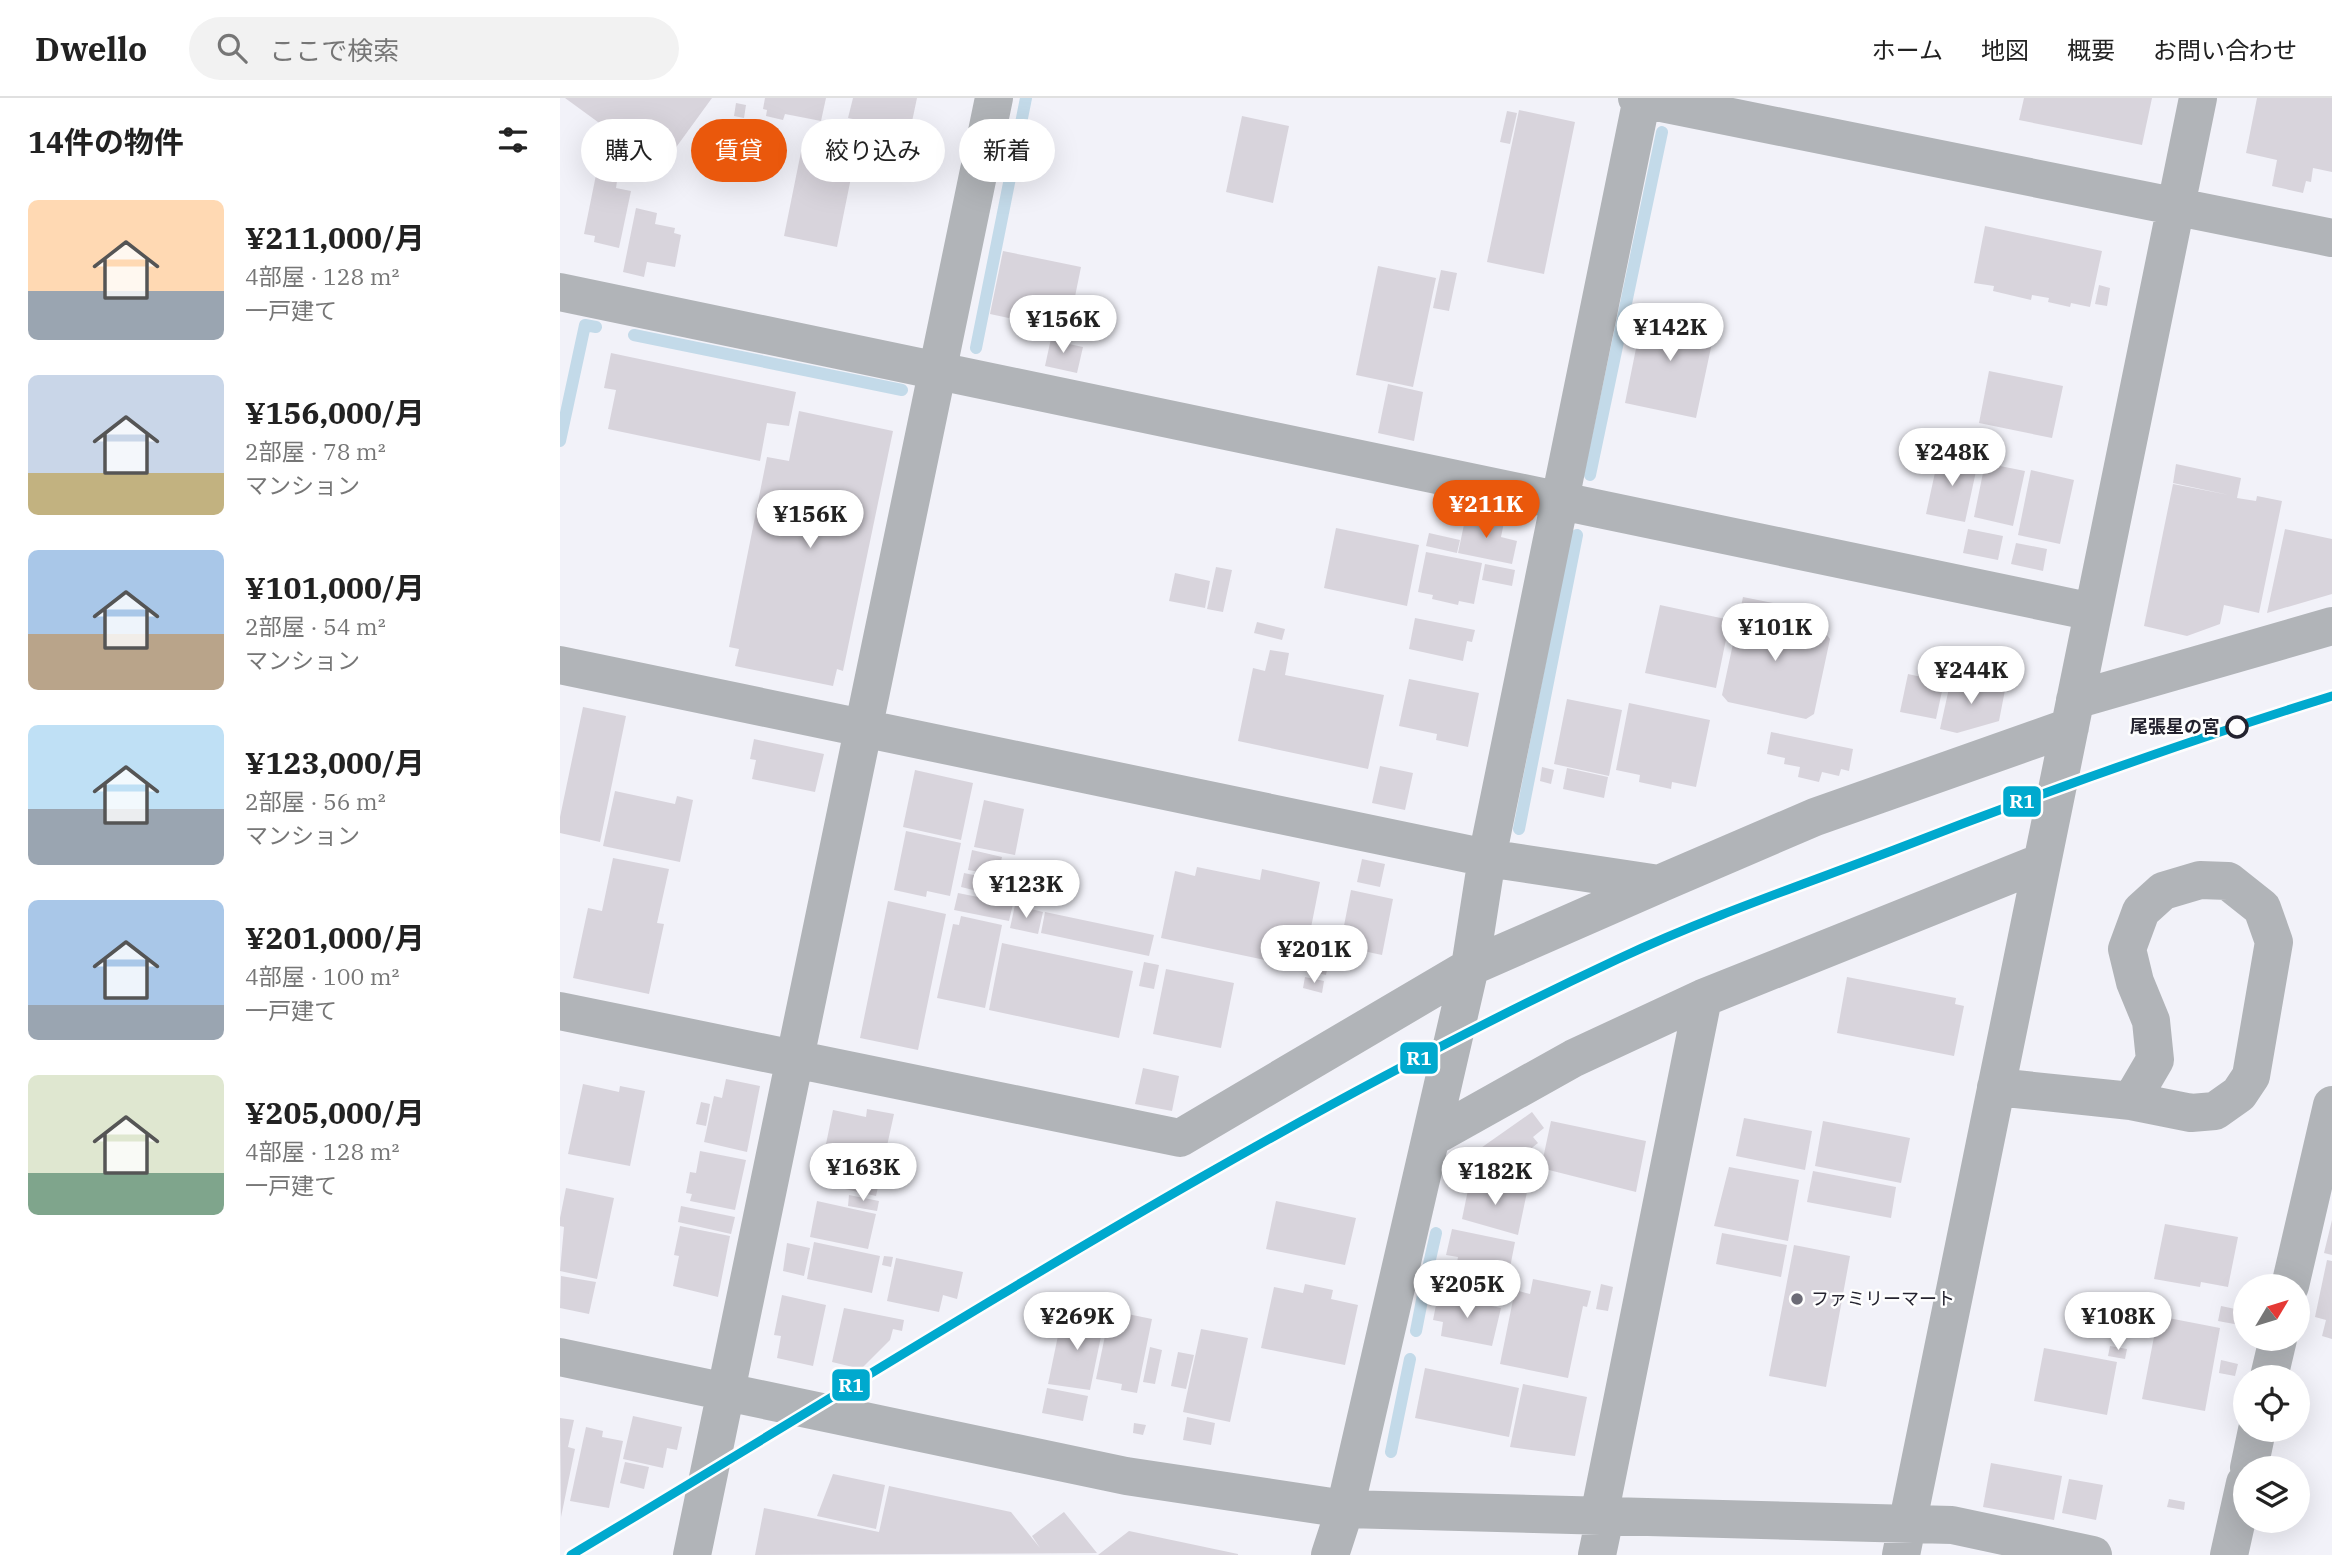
<!DOCTYPE html>
<html lang="ja">
<head>
<meta charset="utf-8">
<style>
	body { margin:0; font-family:"IBM Plex Serif","Noto Sans JP",serif; background:#f2f2f2; color:#222; height:100vh; display:flex; flex-direction:column; font-size:26px; white-space:nowrap }
	* { box-sizing:border-box; margin:0 }
	p { font-size:23px; color:#767676 }
	.icon { flex:none; width:38px; height:38px; fill:none; stroke:currentColor; stroke-width:2; stroke-linecap:round; stroke-linejoin:round }
	.map { position:relative; flex:1; overflow:hidden }
	.side { display:flex; flex-direction:column; background:#fff; width:560px }
	.side>* { flex:none }
	.hud { position:absolute; left:21px; top:21px; width:665px; height:63px; display:flex; gap:14px }
	.needle { width:46px; rotate:52deg }
	.tools { position:absolute; left:1673px; top:1176px; display:grid; gap:14px }
	.tools a { display:grid; place-items:center; width:77px; height:77px; border-radius:50%; background:#fff; box-shadow:0 7px 28px #0002; font-size:35px }
	.price { position:absolute; translate:-50% -60px; padding:0 16px; border-radius:24px; background:#fff; color:#222; font-size:23px; line-height:46px; filter:drop-shadow(0 2px 4px #0008) }
	.price::after { content:''; position:absolute; left:50%; top:42px; width:21px; height:16px; margin-left:-10px; background:inherit; clip-path:polygon(0 0,100% 0,50% 100%) }
	.price.selected { background:#ea580c; color:#fff }
	ul { padding:0; list-style:none }
	li { display:flex; align-items:center; gap:21px; height:175px; padding:0 28px }
	li span { display:grid; place-items:center; flex:none; width:196px; height:140px; border-radius:10px; color:#555 }
	li>.icon { margin-inline-start:auto }
	span .icon { width:84px; height:84px; fill:#fffc; stroke-width:1 }
	li b { font-size:30px }
	h2 { display:flex; justify-content:space-between; align-items:center; height:84px; padding:0 28px; font-size:30px }
	.tag { padding:0 24px; border-radius:32px; background:#fff; box-shadow:0 7px 28px #0002; font-size:24px; line-height:63px }
	.tag.selected { background:#ea580c; color:#fff }
	header { display:flex; align-items:center; gap:42px; box-sizing:border-box; height:98px; padding:0 35px; background:#fff; border-bottom:2px solid #e0e0e0 }
	header strong { font-size:33px }
	nav { display:flex; gap:38px; margin-inline-start:auto; font-size:24px }
	.search { width:490px; height:63px; background:#f2f2f2; display:flex; align-items:center; gap:18px; box-sizing:border-box; padding:0 24px; border-radius:38px; color:#767676; font-size:26px }
	main { display:flex; flex:1; min-height:0 }
	.map>svg:first-child { display:block }
	.lines { fill:none; stroke-linecap:round; stroke-linejoin:round }
	.stream { stroke:#c3dae9; stroke-width:12 }
	.building { fill:#d8d4dc }
	.minor { stroke:#b1b4b8; stroke-width:38 }
	.rail-1-casing { stroke:#fefefe; stroke-width:14 }
	.rail-1 { stroke:#00a9ce; stroke-width:9 }
	.stop-dot { fill:#fefefe; stroke:#24232f; stroke-width:3.5 }
	.poi-dot { fill:#6c6b76; stroke:#fefefe; stroke-width:2.5 }
	.labels { text-anchor:middle; stroke-width:5; stroke-linejoin:round; paint-order:stroke }
	.stop-label { font-size:18px; font-weight:bold; fill:#24232f; stroke:#fefefe; text-anchor:end }
	.poi-label { font-size:18px; fill:#24232f; stroke:#fefefe; text-anchor:start }
	.line-badge { stroke:#fefefe; stroke-width:2.5 }
	.badge-label { font-size:19px; text-anchor:middle; font-weight:bold; fill:#fff }
</style>
</head>
<body>
<header>
<strong>Dwello</strong>
<div class="search"><svg class="icon" aria-label="search" viewBox="0 0 24 24"><circle cx="10" cy="10" r="6"/><path d="M15 15l6 6"/></svg>ここで検索</div>
<nav><a>ホーム</a><a>地図</a><a>概要</a><a>お問い合わせ</a></nav>
</header>
<main>
<section class="side">
<h2>14件の物件<svg class="icon" aria-label="filters" viewBox="0 0 24 24"><path d="M4 7h16M4 17h16"/><circle cx="9" cy="7" r="2"/><circle cx="15" cy="17" r="2"/></svg></h2>
<ul>
<li><span style="background:linear-gradient(#ffd9b3 65%,#9aa5b1 0)"><svg class="icon" aria-label="home" viewBox="0 0 24 24"><path d="M3 11l9-7 9 7M6 9v11h12V9"/></svg></span><div><b>¥211,000/月</b><p>4部屋 · 128 m²</p><p>一戸建て</p></div></li>
<li><span style="background:linear-gradient(#c9d6e8 70%,#c2b280 0)"><svg class="icon" aria-label="home" viewBox="0 0 24 24"><path d="M3 11l9-7 9 7M6 9v11h12V9"/></svg></span><div><b>¥156,000/月</b><p>2部屋 · 78 m²</p><p>マンション</p></div></li>
<li><span style="background:linear-gradient(#a9c7e8 60%,#b9a48a 0)"><svg class="icon" aria-label="home" viewBox="0 0 24 24"><path d="M3 11l9-7 9 7M6 9v11h12V9"/></svg></span><div><b>¥101,000/月</b><p>2部屋 · 54 m²</p><p>マンション</p></div></li>
<li><span style="background:linear-gradient(#bfe0f5 60%,#9aa5b1 0)"><svg class="icon" aria-label="home" viewBox="0 0 24 24"><path d="M3 11l9-7 9 7M6 9v11h12V9"/></svg></span><div><b>¥123,000/月</b><p>2部屋 · 56 m²</p><p>マンション</p></div></li>
<li><span style="background:linear-gradient(#a9c7e8 75%,#9aa5b1 0)"><svg class="icon" aria-label="home" viewBox="0 0 24 24"><path d="M3 11l9-7 9 7M6 9v11h12V9"/></svg></span><div><b>¥201,000/月</b><p>4部屋 · 100 m²</p><p>一戸建て</p></div></li>
<li><span style="background:linear-gradient(#dfe7d0 70%,#7fa58c 0)"><svg class="icon" aria-label="home" viewBox="0 0 24 24"><path d="M3 11l9-7 9 7M6 9v11h12V9"/></svg></span><div><b>¥205,000/月</b><p>4部屋 · 128 m²</p><p>一戸建て</p></div></li>
</ul>
</section>
<div class="map">
<svg width="1772" height="1457" viewBox="0 0 1772 1457">
	<rect width="100%" height="100%" fill="#f2f2f9"/>
	<g class="lines">
		<!-- stream -->
		<path class="stream" d="M 74,237 L 342,292
			M 416,250 L 466,0
			M 0,343 L 25,227 L 36,229
			M 1030,377 L 1102,34
			M 959,731 L 1017,437
			M 869,1166 L 876,1135
			M 856,1233 L 864,1192
			M 831,1354 L 850,1261"/>
	</g>
	<!-- building -->
	<path class="building" d="M 5,0 L 152,0 L 101,70 Z
		M 205,0 L 266,0 L 261,23 L 225,16 L 223,22 L 206,18 L 207,12 L 203,11 Z
		M 293,0 L 357,0 L 350,33 L 288,20 Z
		M 1464,0 L 1592,0 L 1582,47 L 1459,22 Z
		M 1697,0 L 1772,0 L 1772,74 L 1753,70 L 1751,84 L 1746,83 L 1743,95 L 1712,88 L 1717,62 L 1686,55 Z
		M 176,5 L 186,7 L 184,20 L 174,18 Z
		M 959,12 L 1015,24 L 984,176 L 927,164 Z
		M 947,13 L 957,15 L 950,46 L 940,44 Z
		M 682,18 L 729,28 L 713,105 L 666,94 Z
		M 308,28 L 365,40 L 362,58 L 304,45 Z
		M 244,39 L 297,50 L 277,149 L 224,138 Z
		M 37,72 L 50,75 L 49,81 L 57,83 L 56,90 L 71,93 L 59,150 L 34,144 L 35,138 L 24,136 Z
		M 76,110 L 97,115 L 95,126 L 115,130 L 114,135 L 121,137 L 115,169 L 87,164 L 84,179 L 63,174 Z
		M 1425,128 L 1542,153 L 1530,209 L 1511,205 L 1510,209 L 1488,204 L 1489,200 L 1472,197 L 1471,202 L 1433,193 L 1434,188 L 1414,185 Z
		M 443,153 L 521,169 L 508,233 L 430,216 Z
		M 818,168 L 876,180 L 853,289 L 796,277 Z
		M 881,172 L 897,175 L 889,213 L 873,210 Z
		M 1539,187 L 1550,190 L 1547,208 L 1535,206 Z
		M 1084,211 L 1156,226 L 1136,320 L 1065,305 Z
		M 492,236 L 505,238 L 504,245 L 523,249 L 517,275 L 485,268 Z
		M 51,255 L 236,294 L 229,328 L 207,325 L 200,363 L 48,331 L 56,292 L 44,290 Z
		M 1429,273 L 1503,288 L 1492,340 L 1419,325 Z
		M 828,286 L 863,294 L 854,343 L 818,335 Z
		M 239,313 L 333,333 L 283,573 L 277,571 L 273,588 L 175,568 L 179,551 L 169,549 L 207,359 L 229,363 Z
		M 1379,356 L 1418,364 L 1405,424 L 1366,416 Z
		M 1425,365 L 1465,373 L 1453,428 L 1414,419 Z
		M 1616,366 L 1681,380 L 1677,400 L 1696,403 L 1697,398 L 1722,403 L 1699,515 L 1664,507 L 1660,526 L 1627,538 L 1584,528 L 1613,386 L 1669,397 L 1613,385 Z
		M 1471,372 L 1514,382 L 1500,446 L 1458,437 Z
		M 906,417 L 944,424 L 941,439 L 957,443 L 952,466 L 898,455 Z
		M 776,430 L 859,447 L 847,508 L 764,490 Z
		M 1408,431 L 1443,438 L 1438,462 L 1403,455 Z
		M 1725,431 L 1772,441 L 1772,496 L 1707,515 Z
		M 869,435 L 900,442 L 897,455 L 866,448 Z
		M 1456,445 L 1487,451 L 1483,473 L 1451,466 Z
		M 866,454 L 922,465 L 914,506 L 899,503 L 898,507 L 872,501 L 873,497 L 858,494 Z
		M 925,466 L 955,472 L 952,488 L 922,482 Z
		M 656,469 L 672,472 L 663,514 L 647,511 Z
		M 615,475 L 650,483 L 645,510 L 609,503 Z
		M 1183,499 L 1213,505 L 1209,522 L 1264,533 L 1270,541 L 1254,616 L 1246,621 L 1168,604 L 1162,597 Z
		M 1100,507 L 1170,522 L 1156,590 L 1085,575 Z
		M 855,520 L 915,532 L 912,544 L 907,543 L 903,563 L 849,551 Z
		M 697,524 L 725,531 L 722,542 L 694,535 Z
		M 710,552 L 729,555 L 725,577 L 824,597 L 808,671 L 678,643 L 693,570 L 705,573 Z
		M 1348,576 L 1384,584 L 1376,621 L 1340,614 Z
		M 849,581 L 919,595 L 908,649 L 876,642 L 877,636 L 839,628 Z
		M 1391,581 L 1445,592 L 1439,623 L 1397,635 L 1380,631 Z
		M 1007,601 L 1062,612 L 1049,678 L 994,666 Z
		M 1069,605 L 1150,622 L 1136,689 L 1112,684 L 1111,691 L 1079,684 L 1080,677 L 1056,672 Z
		M 23,609 L 66,618 L 40,744 L 0,735 L 0,719 Z
		M 1211,634 L 1293,651 L 1289,673 L 1281,671 L 1279,678 L 1262,674 L 1259,684 L 1238,679 L 1240,669 L 1224,666 L 1225,660 L 1207,656 Z
		M 194,641 L 264,656 L 255,694 L 192,681 L 196,662 L 190,661 Z
		M 820,668 L 853,675 L 845,712 L 812,705 Z
		M 982,669 L 994,672 L 991,686 L 980,683 Z
		M 1007,670 L 1048,679 L 1044,700 L 1003,691 Z
		M 355,672 L 413,685 L 401,742 L 343,729 Z
		M 55,693 L 115,706 L 117,698 L 133,702 L 120,764 L 43,748 Z
		M 424,702 L 464,711 L 455,757 L 414,749 Z
		M 346,733 L 401,745 L 390,798 L 367,793 L 366,799 L 334,792 Z
		M 412,752 L 442,759 L 438,777 L 408,772 Z
		M 53,760 L 109,771 L 97,825 L 104,826 L 89,896 L 13,880 L 28,810 L 42,813 Z
		M 802,761 L 825,766 L 820,789 L 797,784 Z
		M 637,769 L 700,782 L 702,771 L 760,784 L 743,870 L 601,840 L 615,773 L 635,778 Z
		M 404,775 L 442,783 L 438,798 L 401,789 Z
		M 791,792 L 833,801 L 822,857 L 780,848 Z
		M 398,795 L 453,806 L 449,823 L 394,812 Z
		M 328,803 L 386,816 L 358,952 L 300,940 Z
		M 455,807 L 483,814 L 478,836 L 450,830 Z
		M 485,814 L 594,837 L 589,858 L 481,835 Z
		M 401,818 L 442,827 L 425,910 L 377,900 L 393,826 L 399,827 Z
		M 761,839 L 773,842 L 766,877 L 753,874 Z
		M 442,845 L 573,873 L 559,940 L 429,912 Z
		M 584,864 L 599,867 L 594,891 L 579,888 Z
		M 606,871 L 674,885 L 661,950 L 593,936 Z
		M 745,879 L 764,883 L 762,895 L 743,890 Z
		M 1287,879 L 1396,900 L 1395,906 L 1404,908 L 1394,958 L 1277,935 Z
		M 583,970 L 619,978 L 612,1013 L 575,1006 Z
		M 166,981 L 200,988 L 187,1054 L 144,1044 L 154,998 L 162,1000 Z
		M 23,986 L 59,994 L 60,988 L 85,993 L 70,1068 L 8,1056 Z
		M 141,1004 L 150,1006 L 146,1028 L 136,1026 Z
		M 307,1011 L 334,1016 L 316,1098 L 258,1085 L 273,1012 L 306,1019 Z
		M 972,1014 L 984,1030 L 973,1039 L 978,1045 L 968,1053 L 973,1060 L 962,1069 L 967,1075 L 954,1086 L 949,1079 L 943,1084 L 918,1052 Z
		M 1184,1020 L 1252,1033 L 1245,1072 L 1176,1058 Z
		M 991,1023 L 1086,1043 L 1076,1094 L 981,1070 Z
		M 1263,1023 L 1350,1040 L 1341,1085 L 1255,1068 Z
		M 140,1053 L 186,1062 L 175,1112 L 130,1103 L 132,1096 L 126,1095 L 130,1074 L 136,1075 Z
		M 1169,1069 L 1239,1082 L 1228,1143 L 1154,1128 Z
		M 1253,1073 L 1336,1089 L 1331,1120 L 1247,1104 Z
		M 910,1082 L 967,1094 L 958,1137 L 902,1121 Z
		M 6,1090 L 54,1100 L 37,1181 L 0,1173 L 4,1129 L 0,1128 L 0,1120 Z
		M 289,1097 L 319,1103 L 317,1113 L 288,1108 Z
		M 257,1103 L 316,1116 L 308,1151 L 250,1139 Z
		M 716,1103 L 796,1120 L 785,1167 L 706,1151 Z
		M 121,1108 L 175,1119 L 171,1136 L 118,1124 Z
		M 1772,1122 L 1772,1157 L 1764,1155 Z
		M 1605,1126 L 1678,1139 L 1668,1189 L 1641,1184 L 1640,1189 L 1594,1181 Z
		M 120,1128 L 170,1138 L 158,1199 L 113,1188 L 119,1158 L 114,1157 Z
		M 892,1131 L 955,1144 L 947,1185 L 923,1180 L 924,1175 L 896,1169 L 898,1159 L 886,1157 Z
		M 1162,1135 L 1227,1147 L 1221,1179 L 1156,1166 Z
		M 254,1144 L 320,1158 L 312,1195 L 247,1181 Z
		M 227,1145 L 250,1150 L 244,1178 L 223,1173 Z
		M 1234,1147 L 1290,1158 L 1266,1289 L 1209,1278 Z
		M 324,1158 L 333,1159 L 331,1169 L 322,1167 Z
		M 336,1160 L 403,1174 L 397,1201 L 383,1197 L 379,1214 L 327,1203 Z
		M 1767,1162 L 1772,1163 L 1772,1241 L 1762,1238 L 1766,1222 L 1755,1219 Z
		M 1,1178 L 36,1184 L 29,1216 L 0,1210 Z
		M 973,1181 L 1031,1193 L 1027,1209 L 1023,1208 L 1008,1280 L 940,1266 L 955,1192 L 970,1196 Z
		M 745,1186 L 773,1192 L 771,1201 L 798,1207 L 785,1267 L 701,1250 L 714,1189 L 743,1195 Z
		M 1041,1186 L 1053,1189 L 1048,1213 L 1036,1211 Z
		M 222,1197 L 266,1207 L 253,1268 L 217,1260 L 221,1238 L 214,1237 Z
		M 878,1197 L 941,1210 L 932,1248 L 881,1238 L 883,1224 L 873,1222 Z
		M 1661,1208 L 1685,1213 L 1685,1228 L 1658,1223 Z
		M 284,1210 L 344,1222 L 342,1233 L 333,1231 L 330,1242 L 301,1271 L 272,1264 Z
		M 520,1214 L 545,1219 L 530,1292 L 488,1286 L 500,1228 L 508,1229 L 510,1219 L 519,1220 Z
		M 558,1214 L 592,1221 L 577,1295 L 561,1292 L 562,1286 L 536,1281 L 546,1233 L 553,1234 Z
		M 1598,1218 L 1660,1230 L 1645,1313 L 1582,1301 Z
		M 641,1231 L 688,1240 L 670,1324 L 623,1314 Z
		M 1550,1248 L 1567,1251 L 1565,1261 L 1548,1258 Z
		M 590,1249 L 602,1252 L 595,1286 L 583,1284 Z
		M 1484,1250 L 1557,1264 L 1547,1317 L 1474,1303 Z
		M 618,1254 L 634,1257 L 626,1291 L 611,1288 Z
		M 1661,1262 L 1678,1266 L 1675,1278 L 1659,1275 Z
		M 865,1270 L 959,1290 L 949,1339 L 855,1320 Z
		M 963,1286 L 1027,1299 L 1015,1358 L 950,1349 Z
		M 487,1290 L 528,1298 L 523,1323 L 482,1315 Z
		M 73,1318 L 122,1329 L 117,1352 L 107,1350 L 103,1370 L 63,1361 Z
		M 627,1319 L 655,1325 L 651,1347 L 623,1342 Z
		M 0,1320 L 14,1322 L 8,1349 L 15,1351 L 1,1419 Z
		M 574,1325 L 586,1327 L 583,1337 L 573,1335 Z
		M 26,1329 L 43,1333 L 42,1339 L 63,1343 L 49,1410 L 10,1403 Z
		M 65,1364 L 89,1369 L 84,1391 L 60,1385 Z
		M 1431,1365 L 1502,1378 L 1494,1422 L 1423,1409 Z
		M 273,1376 L 325,1387 L 316,1431 L 257,1418 Z
		M 1509,1381 L 1543,1387 L 1536,1422 L 1502,1415 Z
		M 329,1388 L 451,1414 L 480,1450 L 472,1438 L 504,1414 L 537,1455 L 195,1457 L 204,1410 L 319,1434 Z
		M 1609,1401 L 1625,1404 L 1624,1412 L 1607,1409 Z
		M 569,1433 L 678,1456 L 678,1457 L 538,1457 Z"/>
	<g class="lines">
		<!-- minor -->
		<path class="minor" d="M 1077,0 L 1772,140
			M 0,194 L 1533,514
			M 0,567 L 927,760 L 1099,786 L 1255,719 L 1510,629
			M 1515,602 L 1772,528
			M 0,913 L 620,1040 L 910,869 L 1099,786
			M 1436,989 L 1571,1003 L 1631,1015 L 1655,1013 L 1679,996 L 1691,978 L 1714,844 L 1702,810 L 1668,783 L 1640,782 L 1603,793 L 1581,813 L 1567,851 L 1575,884 L 1591,923 L 1595,962 L 1571,1003
			M 871,1040 L 1014,960 L 1143,900 L 1482,764
			M 1730,1188 L 1772,1007
			M 0,1259 L 566,1378 L 785,1411 L 1392,1427 L 1533,1457
			M 1709,1279 L 1718,1241
			M 1689,1370 L 1697,1332
			M 1039,1418 L 1143,900
			M 132,1457 L 434,0
			M 770,1457 L 785,1411 L 910,869 L 927,760 L 1082,0
			M 1037,1457 L 1045,1419
			M 1341,1457 L 1638,0
			M 1669,1457 L 1685,1385"/>
		<!-- rail-1 casing -->
		<g class="rail-1-casing">
			<path id="rail-1" d="M 11,1457 C 356,1251 694,1031 1058,861 C 1148,819 1242,787 1334,752 C 1478,696 1624,644 1772,598"/>
		</g>
		<!-- rail-1 -->
		<use href="#rail-1" class="rail-1"/>
	</g>
	<!-- markers -->
	<circle class="stop-dot" cx="1677" cy="629" r="10"/>
	<circle class="poi-dot" cx="1237" cy="1201" r="7"/>
	<g class="labels">
		<!-- stop labels -->
		<g class="stop-label">
			<text x="1660" y="635">尾張星の宮</text>
		</g>
		<!-- poi labels -->
		<g class="poi-label">
			<text x="1251" y="1207">ファミリーマート</text>
		</g>
	</g>
	<g class="line-badge">
		<rect x="1442" y="687" width="40" height="33" rx="7" fill="#00a9ce"/>
		<rect x="839" y="943" width="40" height="34" rx="7" fill="#00a9ce"/>
		<rect x="271" y="1270" width="40" height="34" rx="7" fill="#00a9ce"/>
	</g>
	<g class="badge-label">
		<text x="1462" y="710">R1</text>
		<text x="859" y="967">R1</text>
		<text x="291" y="1294">R1</text>
	</g>
</svg>
<div class="tools">
<a><svg class="needle" viewBox="-14 -14 28 28"><path d="M0-13l5 13h-10z" fill="#e53935"/><path d="M0 13l5-13h-10z" fill="#767676"/></svg></a>
<a><svg class="icon" aria-label="locate" viewBox="0 0 24 24"><circle cx="12" cy="12" r="6"/><path d="M12 2v4M12 18v4M2 12h4M18 12h4"/></svg></a>
<a><svg class="icon" aria-label="layers" viewBox="0 0 24 24"><path d="M12 4l9 5-9 5-9-5zM3 14l9 5 9-5"/></svg></a>
</div>
<b class="price" style="left:503px;top:257px">¥156K</b>
<b class="price" style="left:1110px;top:265px">¥142K</b>
<b class="price" style="left:1392px;top:390px">¥248K</b>
<b class="price selected" style="left:926px;top:442px">¥211K</b>
<b class="price" style="left:250px;top:452px">¥156K</b>
<b class="price" style="left:1215px;top:565px">¥101K</b>
<b class="price" style="left:1411px;top:608px">¥244K</b>
<b class="price" style="left:466px;top:822px">¥123K</b>
<b class="price" style="left:754px;top:887px">¥201K</b>
<b class="price" style="left:303px;top:1105px">¥163K</b>
<b class="price" style="left:935px;top:1109px">¥182K</b>
<b class="price" style="left:907px;top:1222px">¥205K</b>
<b class="price" style="left:517px;top:1254px">¥269K</b>
<b class="price" style="left:1558px;top:1254px">¥108K</b>
<div class="hud">
<a class="tag">購入</a>
<a class="tag selected">賃貸</a>
<a class="tag">絞り込み</a>
<a class="tag">新着</a>
</div>
</div>
</main>
</body>
</html>
